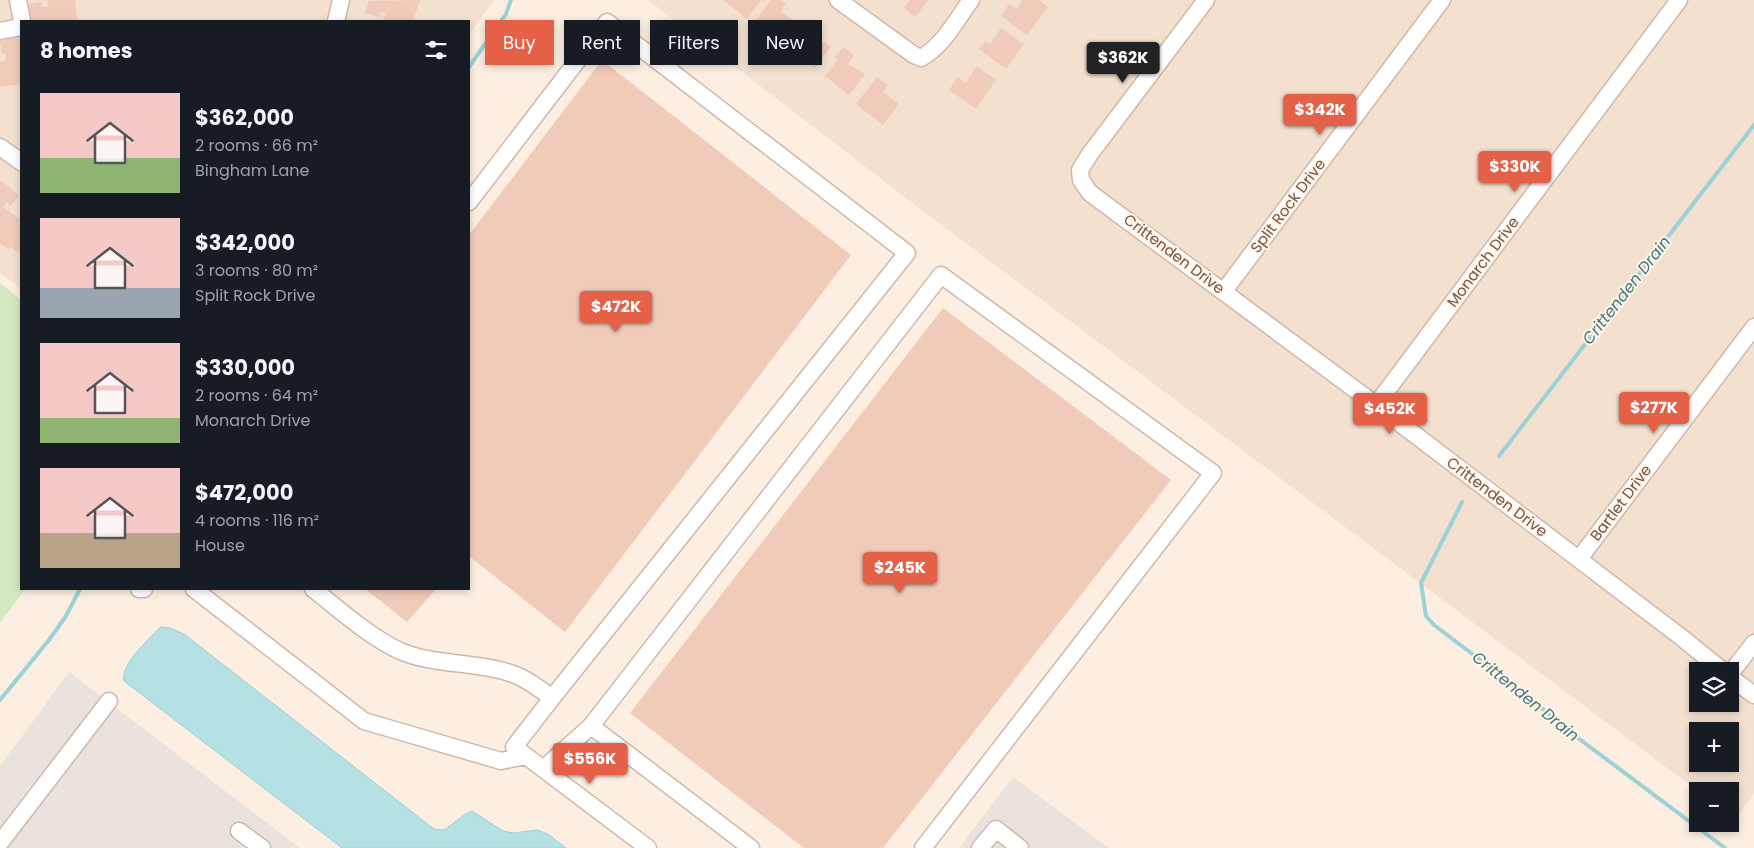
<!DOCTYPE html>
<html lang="en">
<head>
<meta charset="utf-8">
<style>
	body { margin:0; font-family:Poppins,sans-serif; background:#242831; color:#f1f3f6; height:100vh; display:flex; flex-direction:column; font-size:19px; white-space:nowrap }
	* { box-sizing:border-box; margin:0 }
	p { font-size:16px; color:#9ea1a6 }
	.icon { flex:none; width:28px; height:28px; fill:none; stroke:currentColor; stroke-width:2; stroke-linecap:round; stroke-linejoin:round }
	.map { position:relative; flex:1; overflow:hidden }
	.details { position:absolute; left:20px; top:20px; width:450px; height:570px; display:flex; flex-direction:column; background:#171b24; border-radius:0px; box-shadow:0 2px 8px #0003 }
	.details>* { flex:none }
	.banner { position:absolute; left:485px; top:20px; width:475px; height:45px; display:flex; gap:10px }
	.fabs { position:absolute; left:1689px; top:662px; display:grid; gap:10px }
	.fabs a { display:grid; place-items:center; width:50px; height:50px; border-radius:0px; background:#171b24; box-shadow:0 2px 8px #0003; font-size:25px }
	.price { position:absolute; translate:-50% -42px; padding:0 11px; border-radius:5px; background:#e46047; color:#fff; font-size:16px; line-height:32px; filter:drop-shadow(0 1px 2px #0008) }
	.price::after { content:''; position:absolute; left:50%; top:30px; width:15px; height:11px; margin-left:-8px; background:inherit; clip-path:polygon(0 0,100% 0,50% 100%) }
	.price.active { background:#222; color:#fff }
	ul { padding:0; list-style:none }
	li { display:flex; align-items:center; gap:15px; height:125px; padding:0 20px }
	li span { display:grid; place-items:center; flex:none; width:140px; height:100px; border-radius:0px; color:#555 }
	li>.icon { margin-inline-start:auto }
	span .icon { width:60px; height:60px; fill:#fffc; stroke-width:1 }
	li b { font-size:21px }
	h2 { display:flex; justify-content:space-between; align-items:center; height:60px; padding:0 20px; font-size:21px }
	.pill { padding:0 18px; border-radius:0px; background:#171b24; box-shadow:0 2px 8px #0003; font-size:18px; line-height:45px }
	.pill.active { background:#e46047; color:#fff }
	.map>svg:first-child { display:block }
	.residential { fill:#f3e0cf; fill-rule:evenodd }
	.industrial { fill:#eae2dc }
	.green { fill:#d3e8c0 }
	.water { fill:#b6e1e4; stroke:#9cd1d6 }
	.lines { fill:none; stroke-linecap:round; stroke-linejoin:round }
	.stream { stroke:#9cd1d6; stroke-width:4 }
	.building { fill:#f0cbb9 }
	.minor-casing { stroke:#ceb8ab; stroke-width:19 }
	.minor { stroke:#fff; stroke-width:16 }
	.labels { text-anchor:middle; stroke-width:4; stroke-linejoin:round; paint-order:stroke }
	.street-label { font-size:15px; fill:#725448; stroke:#fff4e6 }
	.water-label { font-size:16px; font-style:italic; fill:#3f787f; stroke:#fff4e6 }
</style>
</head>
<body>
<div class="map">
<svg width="1754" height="848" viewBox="0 0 1754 848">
	<rect width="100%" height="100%" fill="#fcefe1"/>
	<!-- residential -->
	<path class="residential" d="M 0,0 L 494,0 L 469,35 L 469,21 L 21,21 L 21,289 L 0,273 Z
		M 648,0 L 1754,0 L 1754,794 L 1735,819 L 1730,815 L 1730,791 L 1698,791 L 927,214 ZM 1698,671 L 1730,671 L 1730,704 L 1698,704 ZM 1698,731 L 1730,731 L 1730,764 L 1698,764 Z"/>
	<!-- industrial -->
	<path class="industrial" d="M 69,672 L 300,848 L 0,848 L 0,766 Z
		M 1013,777 L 1109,848 L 959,848 Z"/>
	<!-- green -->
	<path class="green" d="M 0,283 L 21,300 L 21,589 L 25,589 L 0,623 Z"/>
	<!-- water -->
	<path class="water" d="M 160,627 L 170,628 L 184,634 L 434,829 L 444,830 L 464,815 L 472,811 L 503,831 L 513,833 L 537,830 L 548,834 L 566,848 L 342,848 L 124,681 C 120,664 149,640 160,627 Z"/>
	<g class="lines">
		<!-- stream -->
		<path class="stream" d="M 469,67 L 506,14 L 511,0
			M 1499,456 L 1754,125
			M 1462,502 L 1421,583 L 1426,616 L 1434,625 L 1516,687 L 1574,735 L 1725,848
			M 0,700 L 49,640 L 66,616 L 80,589"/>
	</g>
	<!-- building -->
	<path class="building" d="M 47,0 L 75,0 L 77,19 L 76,21 L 30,21 L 28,4 L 41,2 L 42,7 L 48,7 Z
		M 369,0 L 371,1 L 420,0 L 413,21 L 383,21 L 386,13 L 381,12 L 380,17 L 365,13 Z
		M 723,0 L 761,0 L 747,19 Z
		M 771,0 L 781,0 L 786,4 L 781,11 L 796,23 L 781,44 L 754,23 Z
		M 910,0 L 928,0 L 915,17 L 904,8 Z
		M 1022,0 L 1039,0 L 1048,7 L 1027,35 L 1001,16 L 1009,4 L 1017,9 Z
		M 810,21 L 821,30 L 816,37 L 831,47 L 815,68 L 789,49 Z
		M 1001,28 L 1024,44 L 1006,69 L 979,49 L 985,41 L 990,44 Z
		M 21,36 L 21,84 L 0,87 L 0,62 L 6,61 L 5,54 L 2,54 L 0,41 Z
		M 843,47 L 854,55 L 848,64 L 865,74 L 849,95 L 825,76 L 837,60 L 834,58 Z
		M 602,60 L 851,255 L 565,632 L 469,556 L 469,235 Z
		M 976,66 L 996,80 L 976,109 L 949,90 L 958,77 L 966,83 Z
		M 877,77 L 888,85 L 883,92 L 899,104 L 883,125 L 856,104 Z
		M 0,180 L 19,195 L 11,206 L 7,202 L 3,207 L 20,219 L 21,217 L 21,251 L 18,252 L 10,247 L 8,249 L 0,243 Z
		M 943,308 L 1171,480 L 883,848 L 804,848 L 630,713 Z
		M 365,589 L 436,589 L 407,622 Z"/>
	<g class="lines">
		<!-- minor casing -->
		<g class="minor-casing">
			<path id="minor" d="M 18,0 L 22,21
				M 838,0 L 914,55 L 921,58 C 943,46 957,19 971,0
				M 1206,0 L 1090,154 L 1080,170 L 1081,180 L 1090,193 L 1376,405 L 1681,637 L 1723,671
				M 336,21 L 341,0
				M 0,31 L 21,27
				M 0,147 L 21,162
				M 469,202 L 607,22 L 907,253 L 552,698 L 514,747 L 648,848
				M 1224,291 L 1442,0
				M 1376,405 L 1679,0
				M 1579,559 L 1754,327
				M 139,589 L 144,589
				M 194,589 L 364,721 L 501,761 L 526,756
				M 313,589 C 340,610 368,636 400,651 C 435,666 477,661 513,674 C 527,679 540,689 552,698
				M 1730,674 L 1754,643
				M 1730,677 L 1754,695
				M 591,726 L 751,848
				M 543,769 L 591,726 L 941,275 L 1213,473 L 923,848
				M 239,831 L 262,848
				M 0,843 L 109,701
				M 980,848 L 996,829 L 1020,848"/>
		</g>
		<!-- minor -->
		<use href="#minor" class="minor"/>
	</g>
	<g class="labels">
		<!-- street labels -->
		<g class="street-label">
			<text transform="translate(1288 206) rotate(-53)" y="5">Split Rock Drive</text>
			<text transform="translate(1174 254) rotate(37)" y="5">Crittenden Drive</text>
			<text transform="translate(1483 262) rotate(-53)" y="5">Monarch Drive</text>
			<text transform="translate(1497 497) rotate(37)" y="5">Crittenden Drive</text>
			<text transform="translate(1621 503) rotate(-53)" y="5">Bartlet Drive</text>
		</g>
		<!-- water labels -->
		<g class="water-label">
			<text transform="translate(1626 290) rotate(-52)" y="6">Crittenden Drain</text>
			<text transform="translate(1526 696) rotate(39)" y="6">Crittenden Drain</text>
		</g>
	</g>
</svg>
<div class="fabs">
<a><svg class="icon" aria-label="layers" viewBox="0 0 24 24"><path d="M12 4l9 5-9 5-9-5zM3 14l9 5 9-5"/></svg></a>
<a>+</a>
<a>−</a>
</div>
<b class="price active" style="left:1123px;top:84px">$362K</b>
<b class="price" style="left:1320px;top:136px">$342K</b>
<b class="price" style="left:1515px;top:193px">$330K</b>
<b class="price" style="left:616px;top:333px">$472K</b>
<b class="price" style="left:1654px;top:434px">$277K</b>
<b class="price" style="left:1390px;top:435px">$452K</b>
<b class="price" style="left:900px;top:594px">$245K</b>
<b class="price" style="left:590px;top:785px">$556K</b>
<div class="banner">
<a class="pill active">Buy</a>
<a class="pill">Rent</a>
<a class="pill">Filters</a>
<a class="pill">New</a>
</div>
<section class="details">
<h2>8 homes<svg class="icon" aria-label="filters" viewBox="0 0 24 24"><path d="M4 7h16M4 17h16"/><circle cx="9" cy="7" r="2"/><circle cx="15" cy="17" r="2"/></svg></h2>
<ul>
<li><span style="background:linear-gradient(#f6c9c9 65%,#8fb573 0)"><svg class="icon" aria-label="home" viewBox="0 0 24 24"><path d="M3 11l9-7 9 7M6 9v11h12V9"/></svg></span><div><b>$362,000</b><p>2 rooms · 66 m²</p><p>Bingham Lane</p></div></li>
<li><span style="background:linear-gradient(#f6c9c9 70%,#9aa5b1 0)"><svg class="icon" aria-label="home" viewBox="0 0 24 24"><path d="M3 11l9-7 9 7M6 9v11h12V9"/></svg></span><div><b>$342,000</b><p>3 rooms · 80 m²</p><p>Split Rock Drive</p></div></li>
<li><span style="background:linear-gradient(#f6c9c9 75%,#8fb573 0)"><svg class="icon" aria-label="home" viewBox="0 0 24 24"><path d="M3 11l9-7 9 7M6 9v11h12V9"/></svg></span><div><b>$330,000</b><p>2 rooms · 64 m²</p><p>Monarch Drive</p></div></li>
<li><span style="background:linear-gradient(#f6c9c9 65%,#b9a48a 0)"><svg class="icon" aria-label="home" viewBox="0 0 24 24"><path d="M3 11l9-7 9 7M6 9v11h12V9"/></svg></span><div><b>$472,000</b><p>4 rooms · 116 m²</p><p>House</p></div></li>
</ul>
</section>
</div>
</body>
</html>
